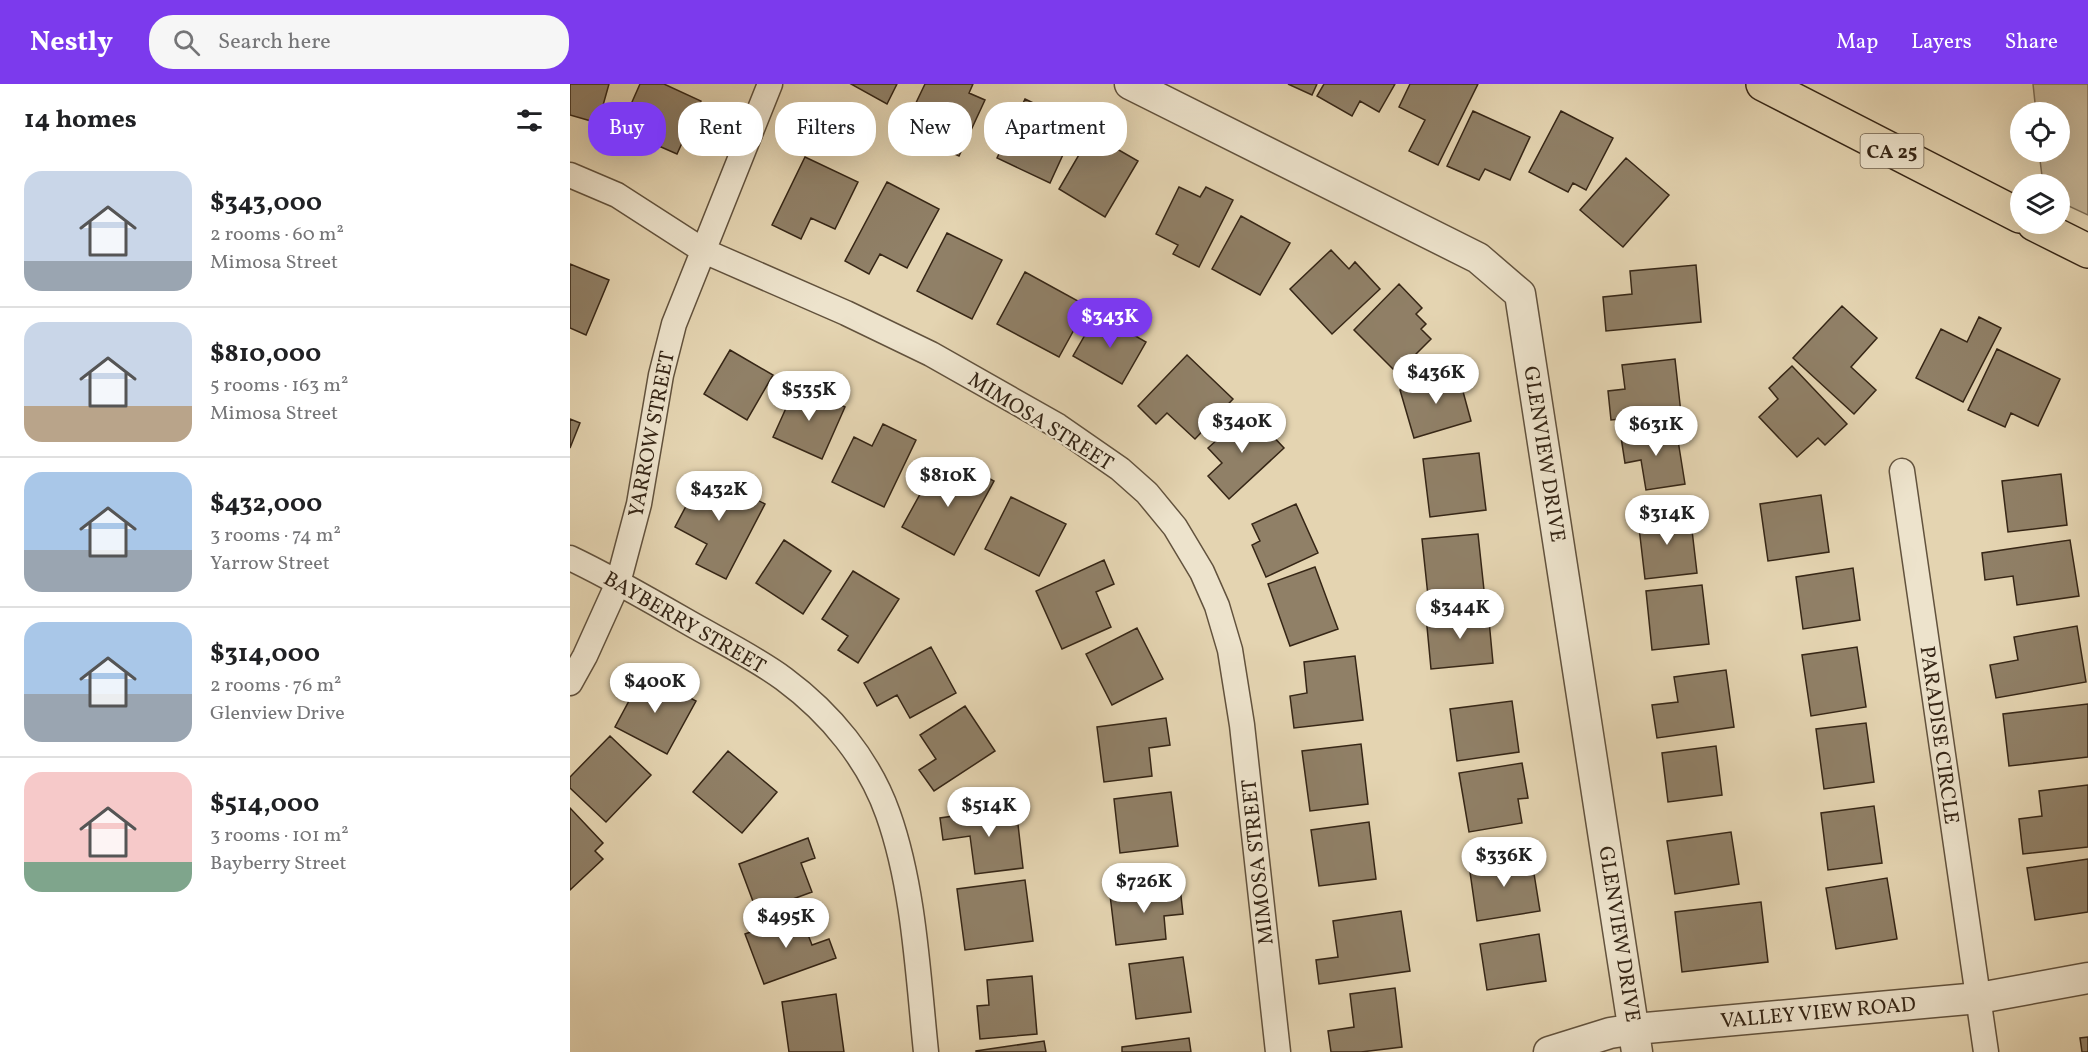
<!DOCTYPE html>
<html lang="en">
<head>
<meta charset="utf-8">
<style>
	body { margin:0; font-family:Vollkorn,serif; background:#f6f6f6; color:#202124; height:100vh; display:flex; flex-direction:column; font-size:22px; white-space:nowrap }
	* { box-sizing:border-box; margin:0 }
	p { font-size:20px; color:#757577 }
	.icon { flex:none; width:33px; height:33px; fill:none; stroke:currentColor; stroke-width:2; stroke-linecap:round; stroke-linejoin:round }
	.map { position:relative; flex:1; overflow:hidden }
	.sheet { display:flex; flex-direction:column; background:#fff; width:570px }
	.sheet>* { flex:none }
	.hud { position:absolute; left:18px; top:18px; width:570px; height:54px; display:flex; gap:12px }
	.fabs { position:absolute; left:1440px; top:18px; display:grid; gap:12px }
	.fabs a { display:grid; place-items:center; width:60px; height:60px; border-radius:50%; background:#fff; box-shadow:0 6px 24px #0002; font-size:30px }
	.price { position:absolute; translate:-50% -51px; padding:0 14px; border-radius:21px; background:#fff; color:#222; font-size:20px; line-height:39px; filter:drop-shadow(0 2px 3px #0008) }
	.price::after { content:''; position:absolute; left:50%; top:36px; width:18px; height:14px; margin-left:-9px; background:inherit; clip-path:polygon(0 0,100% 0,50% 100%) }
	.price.current { background:#7c3aed; color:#fff }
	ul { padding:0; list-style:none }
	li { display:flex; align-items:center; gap:18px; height:150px; padding:0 24px }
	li+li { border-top:2px solid #e0e0e0 }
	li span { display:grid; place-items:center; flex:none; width:168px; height:120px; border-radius:18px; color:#555 }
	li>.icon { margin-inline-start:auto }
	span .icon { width:72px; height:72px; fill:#fffc; stroke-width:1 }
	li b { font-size:26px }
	h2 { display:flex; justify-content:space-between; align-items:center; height:72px; padding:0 24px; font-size:26px }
	.pill { padding:0 21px; border-radius:24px; background:#fff; box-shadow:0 6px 24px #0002; font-size:21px; line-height:54px }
	.pill.current { background:#7c3aed; color:#fff }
	header { display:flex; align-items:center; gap:36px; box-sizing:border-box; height:84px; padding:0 30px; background:#7c3aed; color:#fff }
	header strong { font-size:28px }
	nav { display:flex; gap:33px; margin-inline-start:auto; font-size:21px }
	.search { width:420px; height:54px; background:#f6f6f6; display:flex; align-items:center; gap:15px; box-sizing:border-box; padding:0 21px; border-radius:24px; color:#757577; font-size:22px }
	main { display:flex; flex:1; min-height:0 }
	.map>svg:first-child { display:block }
	.green { fill:#c6b697; stroke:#7e6e56; stroke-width:1.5 }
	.building { fill:#908067; stroke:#362616; stroke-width:1.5 }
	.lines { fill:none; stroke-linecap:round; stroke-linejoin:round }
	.minor-casing { stroke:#62523d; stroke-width:27 }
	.tertiary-casing { stroke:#62523d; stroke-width:33 }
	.primary-casing { stroke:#362616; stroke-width:36 }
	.minor { stroke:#ede3cc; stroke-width:24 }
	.tertiary { stroke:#ede3cc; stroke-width:30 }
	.primary { stroke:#e4d4b1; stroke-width:33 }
	.labels { text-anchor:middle; stroke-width:4.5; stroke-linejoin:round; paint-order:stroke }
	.shield { fill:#ede3cc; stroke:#6d5f4d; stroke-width:1.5 }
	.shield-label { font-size:20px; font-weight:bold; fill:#362616 }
	.street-label { font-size:21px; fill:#362616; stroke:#ede3cc }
</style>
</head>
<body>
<header>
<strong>Nestly</strong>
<div class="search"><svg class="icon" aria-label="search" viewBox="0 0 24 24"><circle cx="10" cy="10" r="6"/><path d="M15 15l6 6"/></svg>Search here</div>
<nav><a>Map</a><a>Layers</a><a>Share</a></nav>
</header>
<main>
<section class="sheet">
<h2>14 homes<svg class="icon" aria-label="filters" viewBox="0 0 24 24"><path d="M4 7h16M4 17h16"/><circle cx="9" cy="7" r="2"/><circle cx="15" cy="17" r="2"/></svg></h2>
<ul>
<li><span style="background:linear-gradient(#c9d6e8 75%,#9aa5b1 0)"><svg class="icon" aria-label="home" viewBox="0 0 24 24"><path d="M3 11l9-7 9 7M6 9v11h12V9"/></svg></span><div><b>$343,000</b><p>2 rooms · 60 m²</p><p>Mimosa Street</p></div></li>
<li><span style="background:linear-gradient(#c9d6e8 70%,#b9a48a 0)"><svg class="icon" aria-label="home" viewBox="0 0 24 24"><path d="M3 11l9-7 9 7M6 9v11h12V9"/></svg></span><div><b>$810,000</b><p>5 rooms · 163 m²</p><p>Mimosa Street</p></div></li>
<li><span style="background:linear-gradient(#a9c7e8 65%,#9aa5b1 0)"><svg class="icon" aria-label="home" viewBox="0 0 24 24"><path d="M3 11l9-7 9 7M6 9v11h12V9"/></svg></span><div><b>$432,000</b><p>3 rooms · 74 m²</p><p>Yarrow Street</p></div></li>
<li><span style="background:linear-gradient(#a9c7e8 60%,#9aa5b1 0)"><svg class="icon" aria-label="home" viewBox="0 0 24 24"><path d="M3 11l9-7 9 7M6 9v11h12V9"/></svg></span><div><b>$314,000</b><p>2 rooms · 76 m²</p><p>Glenview Drive</p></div></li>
<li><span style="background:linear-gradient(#f6c9c9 75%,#7fa58c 0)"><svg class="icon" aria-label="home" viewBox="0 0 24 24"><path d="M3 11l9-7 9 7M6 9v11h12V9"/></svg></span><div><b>$514,000</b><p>3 rooms · 101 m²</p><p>Bayberry Street</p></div></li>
</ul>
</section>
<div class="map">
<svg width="1518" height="968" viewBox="0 0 1518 968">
	<rect width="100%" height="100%" fill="#e4d4b1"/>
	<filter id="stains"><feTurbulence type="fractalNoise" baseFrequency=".00333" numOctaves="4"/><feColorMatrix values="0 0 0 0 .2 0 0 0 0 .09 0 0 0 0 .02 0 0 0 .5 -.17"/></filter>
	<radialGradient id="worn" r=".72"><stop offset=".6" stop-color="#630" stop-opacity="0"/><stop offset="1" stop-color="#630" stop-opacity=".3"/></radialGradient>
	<!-- green -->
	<path class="green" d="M 1463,0 L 1518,0 L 1518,131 L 1490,118 L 1490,100 L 1473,100 L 1469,68 L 1490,68 L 1490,28 L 1466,28 Z"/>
	<!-- building -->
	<path class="building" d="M 0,0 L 39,0 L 28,39 L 0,31 Z
		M 70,0 L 94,0 L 131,17 L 107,70 L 50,45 Z
		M 281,0 L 327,0 L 317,20 Z
		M 355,0 L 403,0 L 399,9 L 415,16 L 389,72 L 333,46 Z
		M 718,0 L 747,0 L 742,11 Z
		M 754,0 L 825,0 L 809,28 L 790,17 L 782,32 L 747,12 Z
		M 840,0 L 908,0 L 868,81 L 839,67 L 855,36 L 829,23 Z
		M 455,15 L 507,40 L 480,99 L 427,74 Z
		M 903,27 L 960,53 L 940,96 L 915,85 L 909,96 L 877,82 Z
		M 991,27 L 1043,54 L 1016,106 L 1003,99 L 998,108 L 959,88 Z
		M 521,50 L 568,77 L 535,133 L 489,105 Z
		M 235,73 L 288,98 L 265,145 L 241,134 L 231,155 L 202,141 Z
		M 1056,74 L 1099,111 L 1053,163 L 1010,126 Z
		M 317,98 L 369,125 L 337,184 L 310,170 L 299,190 L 275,177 Z
		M 609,103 L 630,113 L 636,103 L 663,116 L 629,183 L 603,170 L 608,161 L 586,150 Z
		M 671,132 L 720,159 L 690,211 L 642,185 Z
		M 377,149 L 432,176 L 402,235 L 347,207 Z
		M 761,166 L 779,185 L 785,178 L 810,205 L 762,250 L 720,205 Z
		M 0,180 L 39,196 L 16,251 L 0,244 Z
		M 1126,181 L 1131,238 L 1036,247 L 1033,213 L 1062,210 L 1060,187 Z
		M 455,188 L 517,222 L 489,273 L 427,240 Z
		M 829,200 L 852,224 L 846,230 L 856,240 L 851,245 L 861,255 L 827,289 L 784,246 Z
		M 1272,222 L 1307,254 L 1281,283 L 1306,306 L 1284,330 L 1223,274 Z
		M 527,230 L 576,258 L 552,300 L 503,272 Z
		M 1409,233 L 1431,244 L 1393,318 L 1346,294 L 1371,245 L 1397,258 Z
		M 1427,265 L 1490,295 L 1468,342 L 1441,329 L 1435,343 L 1398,326 Z
		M 160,266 L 203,291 L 177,336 L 134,310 Z
		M 617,271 L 663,315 L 625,355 L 597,329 L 586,340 L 568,322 Z
		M 1105,275 L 1111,329 L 1041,336 L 1038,307 L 1055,305 L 1052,281 Z
		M 1222,282 L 1277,340 L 1255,361 L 1248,354 L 1227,373 L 1189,333 L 1208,315 L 1199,304 Z
		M 888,289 L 901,337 L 844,354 L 830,306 Z
		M 226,302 L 275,323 L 252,375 L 203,353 Z
		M 679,327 L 714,364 L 659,415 L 638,392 L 652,379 L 638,364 Z
		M 0,335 L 10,339 L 0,364 Z
		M 313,340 L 346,356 L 314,423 L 262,398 L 284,353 L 302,362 Z
		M 1106,344 L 1115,400 L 1076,406 L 1071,376 L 1055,379 L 1051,353 Z
		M 909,369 L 916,426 L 860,433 L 853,375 Z
		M 390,379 L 424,397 L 384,471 L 332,443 L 360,392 L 378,402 Z
		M 134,388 L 195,420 L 156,495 L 126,480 L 137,460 L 105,443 Z
		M 1491,390 L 1497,441 L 1438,448 L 1432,397 Z
		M 1251,411 L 1259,468 L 1198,477 L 1190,420 Z
		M 441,413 L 496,440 L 469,492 L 415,465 Z
		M 726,420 L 748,469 L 696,493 L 682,461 L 690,457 L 682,440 Z
		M 1120,429 L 1127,489 L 1075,495 L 1068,435 Z
		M 908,450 L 914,506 L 858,512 L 852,455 Z
		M 214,456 L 261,487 L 233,530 L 186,499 Z
		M 1500,456 L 1509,512 L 1447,521 L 1443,492 L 1415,496 L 1412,469 Z
		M 534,476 L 544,500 L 526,508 L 541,543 L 492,565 L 466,507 Z
		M 745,483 L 768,545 L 720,562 L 698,500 Z
		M 1283,484 L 1290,536 L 1233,545 L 1226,493 Z
		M 283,487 L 329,515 L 288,579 L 268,566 L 278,552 L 252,535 Z
		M 1132,501 L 1139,560 L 1082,566 L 1076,507 Z
		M 918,526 L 923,579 L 861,585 L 856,532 Z
		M 1507,542 L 1516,598 L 1426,614 L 1420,581 L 1448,576 L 1444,553 Z
		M 567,544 L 593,595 L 542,621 L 516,570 Z
		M 361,563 L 386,609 L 340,634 L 327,611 L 307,622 L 294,599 Z
		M 1287,563 L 1296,623 L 1241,632 L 1232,571 Z
		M 785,572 L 793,636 L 724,644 L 720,612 L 737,609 L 734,578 Z
		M 1156,586 L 1164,643 L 1087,654 L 1082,621 L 1108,618 L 1104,593 Z
		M 74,589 L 126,617 L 97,670 L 45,643 Z
		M 942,617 L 949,668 L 887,677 L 880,625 Z
		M 1518,620 L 1518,673 L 1439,682 L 1433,630 Z
		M 395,622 L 425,667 L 364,707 L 349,686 L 366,675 L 350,651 Z
		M 596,634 L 600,661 L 579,664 L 582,692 L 534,698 L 527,643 Z
		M 1296,639 L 1304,698 L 1254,705 L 1246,645 Z
		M 40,652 L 81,691 L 36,738 L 0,704 L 0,693 Z
		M 791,660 L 798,720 L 740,727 L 732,667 Z
		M 1146,662 L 1152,711 L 1098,718 L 1092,669 Z
		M 158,667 L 207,708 L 172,749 L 123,708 Z
		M 952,679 L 958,714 L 948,715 L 952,739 L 899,748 L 889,689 Z
		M 1518,701 L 1518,763 L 1453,770 L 1449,735 L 1472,732 L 1469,707 Z
		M 601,708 L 608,762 L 550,769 L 544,715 Z
		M 1304,722 L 1312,779 L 1258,786 L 1251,729 Z
		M 446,723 L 453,784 L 405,790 L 400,752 L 373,756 L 370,734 Z
		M 0,724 L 33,759 L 25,767 L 33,775 L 0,806 Z
		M 799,738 L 806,795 L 749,802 L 741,746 Z
		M 1161,748 L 1169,800 L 1105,810 L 1097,757 Z
		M 238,754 L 245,774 L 231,779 L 242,808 L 187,828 L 169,780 Z
		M 961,771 L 970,827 L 907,837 L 899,781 Z
		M 1518,775 L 1518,828 L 1465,836 L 1457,784 Z
		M 1317,794 L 1327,855 L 1266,865 L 1256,804 Z
		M 455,796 L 463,857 L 395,866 L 387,805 Z
		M 610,803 L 613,830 L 594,832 L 596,855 L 546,861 L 540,811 Z
		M 1191,818 L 1198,878 L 1112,888 L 1105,828 Z
		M 831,827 L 840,887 L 749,900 L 746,876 L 768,873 L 763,837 Z
		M 230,830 L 242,861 L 259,855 L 266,874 L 194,900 L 175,850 Z
		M 969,850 L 976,897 L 917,906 L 910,860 Z
		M 613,873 L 621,928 L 566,935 L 559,880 Z
		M 462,892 L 467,950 L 410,955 L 407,922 L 419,921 L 417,896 Z
		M 825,904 L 832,963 L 791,968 L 761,968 L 758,947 L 784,943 L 780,910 Z
		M 266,910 L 274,968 L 219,968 L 212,918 Z
		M 1518,953 L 1518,968 L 1512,968 L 1510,954 Z
		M 619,954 L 621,968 L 552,968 L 552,963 Z
		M 474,957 L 476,968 L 406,968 L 406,967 Z"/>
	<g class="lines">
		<!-- minor casing -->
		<g class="minor-casing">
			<path id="minor" d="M 0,91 L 47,111 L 134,167 L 276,229 L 361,270 L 488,342 L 550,385 L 577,409 L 605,443 L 632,488 L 647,522 L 660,566 L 672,641 L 708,968
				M 1332,387 L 1416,968
				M 0,474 C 40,493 78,515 116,537 C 147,555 186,574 214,595 C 260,629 299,676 318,730 C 344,803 348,891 356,968
				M 0,599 L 15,572 L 48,499 L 69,420 L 91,291 L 104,240 L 200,0"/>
		</g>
		<!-- tertiary casing -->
		<g class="tertiary-casing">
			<path id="tertiary" d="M 560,0 L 908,174 L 950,210 L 1067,968
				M 979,968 L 1040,949 L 1065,945 L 1409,914 L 1518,894"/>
		</g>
		<!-- primary casing -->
		<g class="primary-casing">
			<path id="primary" d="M 1193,0 L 1450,132
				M 1464,140 L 1518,167"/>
		</g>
		<!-- minor -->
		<use href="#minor" class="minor"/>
		<!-- tertiary -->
		<use href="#tertiary" class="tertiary"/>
		<!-- primary -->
		<use href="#primary" class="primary"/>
	</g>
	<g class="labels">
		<!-- shield labels -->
		<rect class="shield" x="1290.5" y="50" width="63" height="34" rx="4.5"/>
		<g class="shield-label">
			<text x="1322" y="74">CA 25</text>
		</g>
		<!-- street labels -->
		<g class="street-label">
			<text transform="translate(471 337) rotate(32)" y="7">MIMOSA STREET</text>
			<text transform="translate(81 350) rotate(-79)" y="7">YARROW STREET</text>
			<text transform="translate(975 370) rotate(81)" y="7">GLENVIEW DRIVE</text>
			<text transform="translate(115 538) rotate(30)" y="7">BAYBERRY STREET</text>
			<text transform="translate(1370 651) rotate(82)" y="7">PARADISE CIRCLE</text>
			<text transform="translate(687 778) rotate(-96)" y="7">MIMOSA STREET</text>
			<text transform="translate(1050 850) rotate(81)" y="7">GLENVIEW DRIVE</text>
			<text transform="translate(1248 928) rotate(-5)" y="7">VALLEY VIEW ROAD</text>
		</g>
	</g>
	<rect width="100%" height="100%" filter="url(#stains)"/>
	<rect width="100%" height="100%" fill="url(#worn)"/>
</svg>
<div class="fabs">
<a><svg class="icon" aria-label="locate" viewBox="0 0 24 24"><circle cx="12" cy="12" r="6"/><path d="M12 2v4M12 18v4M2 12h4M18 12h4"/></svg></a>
<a><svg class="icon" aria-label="layers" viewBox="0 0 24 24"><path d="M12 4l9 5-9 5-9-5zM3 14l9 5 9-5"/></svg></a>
</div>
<b class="price current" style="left:540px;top:265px">$343K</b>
<b class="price" style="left:866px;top:321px">$436K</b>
<b class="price" style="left:239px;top:338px">$535K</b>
<b class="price" style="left:672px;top:370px">$340K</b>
<b class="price" style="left:1086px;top:373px">$631K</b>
<b class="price" style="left:378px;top:424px">$810K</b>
<b class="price" style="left:149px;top:438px">$432K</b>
<b class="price" style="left:1097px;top:462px">$314K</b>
<b class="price" style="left:890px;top:556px">$344K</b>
<b class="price" style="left:85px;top:630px">$400K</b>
<b class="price" style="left:419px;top:754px">$514K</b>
<b class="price" style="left:934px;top:804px">$336K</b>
<b class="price" style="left:574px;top:830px">$726K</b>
<b class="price" style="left:216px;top:865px">$495K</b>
<div class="hud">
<a class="pill current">Buy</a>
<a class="pill">Rent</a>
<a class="pill">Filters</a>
<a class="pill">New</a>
<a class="pill">Apartment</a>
</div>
</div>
</main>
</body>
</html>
